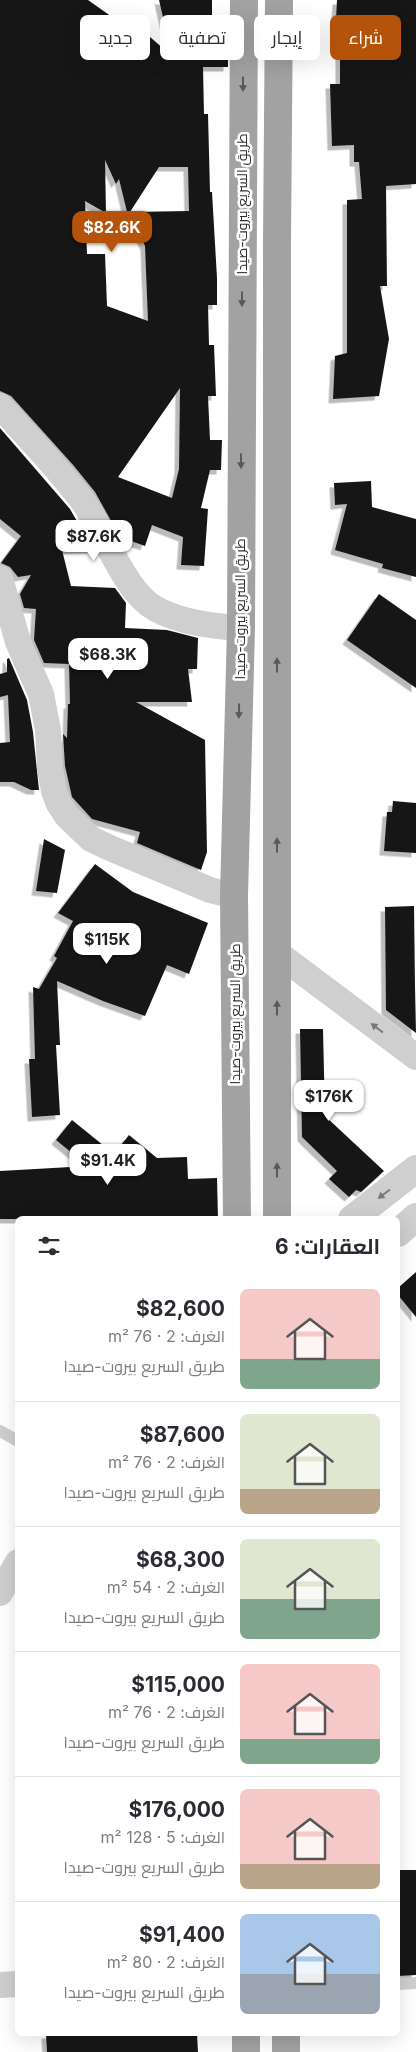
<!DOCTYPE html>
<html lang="ar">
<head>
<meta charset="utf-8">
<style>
	body { margin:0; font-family:Inter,Cairo,sans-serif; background:#f2f2f3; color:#2b2b33; direction:rtl; height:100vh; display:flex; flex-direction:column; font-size:19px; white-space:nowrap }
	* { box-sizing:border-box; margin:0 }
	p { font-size:16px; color:#7c7c81 }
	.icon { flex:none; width:28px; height:28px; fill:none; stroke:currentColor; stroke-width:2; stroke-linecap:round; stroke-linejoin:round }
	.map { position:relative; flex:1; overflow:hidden; direction:ltr }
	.side { position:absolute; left:15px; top:1216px; width:385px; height:820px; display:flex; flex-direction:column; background:#fff; border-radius:8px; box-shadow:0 5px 20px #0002; direction:rtl }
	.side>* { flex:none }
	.hud { position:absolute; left:15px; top:15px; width:386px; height:45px; direction:rtl; display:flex; gap:10px }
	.price { position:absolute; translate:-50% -42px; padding:0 11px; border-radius:10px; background:#fff; color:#222; font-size:16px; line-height:32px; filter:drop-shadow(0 1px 2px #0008) }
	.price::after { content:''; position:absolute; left:50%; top:30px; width:15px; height:11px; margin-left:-8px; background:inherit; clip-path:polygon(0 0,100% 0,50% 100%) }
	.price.active { background:#b45309; color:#fff }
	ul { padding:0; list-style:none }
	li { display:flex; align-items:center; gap:15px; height:125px; padding:0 20px }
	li+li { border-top:1px solid #e1e1e2 }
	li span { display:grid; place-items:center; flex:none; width:140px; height:100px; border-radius:8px; color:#555 }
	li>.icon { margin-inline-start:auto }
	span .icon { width:60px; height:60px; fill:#fffc; stroke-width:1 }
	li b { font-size:21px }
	h2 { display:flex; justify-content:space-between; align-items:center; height:60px; padding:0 20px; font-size:21px }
	.chip { padding:0 18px; border-radius:8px; background:#fff; box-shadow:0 5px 20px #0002; font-size:18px; line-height:45px }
	.chip.active { background:#b45309; color:#fff }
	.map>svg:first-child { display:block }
	.building { fill:#191919; fill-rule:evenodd; filter:url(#shadow) }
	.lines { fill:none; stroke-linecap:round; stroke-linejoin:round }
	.service { stroke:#cfcfcf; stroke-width:12 }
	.minor { stroke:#cfcfcf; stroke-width:26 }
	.tertiary { stroke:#cfcfcf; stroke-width:28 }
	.trunk { stroke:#a2a2a2; stroke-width:28 }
	.oneway { fill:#595959 }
	.oneway2 { fill:#797979 }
	.labels { text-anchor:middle; stroke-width:5; stroke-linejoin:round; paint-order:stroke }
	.street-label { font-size:14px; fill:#323232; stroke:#fff }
</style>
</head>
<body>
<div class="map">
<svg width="416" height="2052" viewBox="0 0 416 2052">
	<defs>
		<filter id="shadow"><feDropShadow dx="-4.5" dy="4.5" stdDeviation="0" flood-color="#0004"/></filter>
	</defs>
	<rect width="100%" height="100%" fill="#fff"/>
	<!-- building -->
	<path class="building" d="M 0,0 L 88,0 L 122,24 L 128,18 L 172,56 L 159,0 L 212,0 L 212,46 L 228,45 L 228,67 L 203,67 L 204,114 L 208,114 L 210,192 L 212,192 L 217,278 L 217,305 L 208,305 L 209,345 L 214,345 L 216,396 L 208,396 L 210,440 L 222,440 L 221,470 L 210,470 L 201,508 L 208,509 L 204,566 L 181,565 L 183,537 L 152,525 L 145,546 L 120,537 L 95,492 L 74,466 L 11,396 L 0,391 ZM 105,160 L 116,184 L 119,179 L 128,216 L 130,214 L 145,246 L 148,321 L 107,306 L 105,254 L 87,254 L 85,201 L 106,213 ZM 159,167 L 188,167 L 189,211 L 130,212 ZM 180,388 L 179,469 L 172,498 L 118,477 Z
		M 337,0 L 416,0 L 416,184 L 386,186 L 387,286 L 380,286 L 389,339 L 379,396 L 333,399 L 335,356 L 347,353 L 347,200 L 362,199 L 359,162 L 354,162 L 354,145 L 332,146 L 330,84 L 340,84 L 340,40 L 335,39 Z
		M 0,428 L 70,509 L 93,549 L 62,550 L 71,586 L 115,588 L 126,603 L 125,628 L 167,630 L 198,638 L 197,669 L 188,669 L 192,702 L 136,702 L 205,740 L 207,852 L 201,870 L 137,843 L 140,832 L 92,819 L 72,797 L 65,766 L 63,734 L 67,738 L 68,704 L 70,704 L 69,664 L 44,663 L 34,640 L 36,609 L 24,608 L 20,594 L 31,575 L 18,577 L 10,567 L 1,563 L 21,536 L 0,519 Z
		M 371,481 L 372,507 L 416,519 L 416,577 L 382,568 L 383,564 L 335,550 L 347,504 L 335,505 L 334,483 Z
		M 379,594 L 416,620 L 416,688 L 347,640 Z
		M 9,658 L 27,700 L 33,732 L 39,790 L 31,790 L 14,782 L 0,782 L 0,743 L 10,742 L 8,695 L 0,697 L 0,674 L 7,672 L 7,659 Z
		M 393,801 L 416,803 L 416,853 L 384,851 L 387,812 L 392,812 Z
		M 44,839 L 65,850 L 57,893 L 36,891 Z
		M 95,864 L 133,892 L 208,923 L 189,974 L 167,965 L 145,1016 L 103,1001 L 57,981 L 60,1045 L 56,1045 L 60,1115 L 32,1117 L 29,1059 L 35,1059 L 33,987 L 39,989 L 57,958 L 54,956 L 73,921 L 58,913 Z
		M 414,906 L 415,987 L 416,1033 L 386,1010 L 385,907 Z
		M 300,1029 L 323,1029 L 325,1116 L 384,1171 L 361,1192 L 356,1190 L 349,1197 L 329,1179 L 337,1171 L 302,1137 Z
		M 72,1120 L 114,1154 L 129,1135 L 157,1158 L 187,1157 L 188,1179 L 217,1178 L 218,1219 L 0,1219 L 0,1171 L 88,1166 L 56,1140 Z
		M 416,1272 L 416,1317 L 398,1295 L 398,1288 Z
		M 398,1870 L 416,1870 L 416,1975 L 398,1976 Z
		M 46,2034 L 197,2034 L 198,2052 L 47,2052 Z"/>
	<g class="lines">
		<!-- service -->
		<path class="service" d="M 0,1431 L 18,1441
			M 398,1984 L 416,1983"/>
		<!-- minor -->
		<path class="minor" d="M 0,406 C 28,437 57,467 82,500 C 104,530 124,592 156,609 C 182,623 213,626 241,628
			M 0,578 L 18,642 L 41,694 L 48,730 L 50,768 L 54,791 L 59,804 L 67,816 L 91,839 L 110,848 L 210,890 L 234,896
			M 277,953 L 416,1057
			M 0,1593 L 18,1562
			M 0,1985 L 18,1984"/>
		<!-- tertiary -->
		<path class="tertiary" d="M 352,1219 L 416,1169
			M 398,1233 L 416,1217"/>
		<!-- trunk -->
		<path class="trunk" d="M 237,1219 L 234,896 L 241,628 L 244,0
			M 277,1219 L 277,241 L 279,0
			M 246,2034 L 246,2052
			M 286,2034 L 286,2052"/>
	</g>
	<!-- one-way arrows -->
	<defs><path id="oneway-solid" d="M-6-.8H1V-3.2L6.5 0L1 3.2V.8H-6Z" transform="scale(1.25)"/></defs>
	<g class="oneway">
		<use href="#oneway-solid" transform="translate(243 84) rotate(90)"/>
		<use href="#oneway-solid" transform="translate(242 299) rotate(90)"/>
		<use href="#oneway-solid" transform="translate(241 461) rotate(90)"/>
		<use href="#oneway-solid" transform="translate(277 665) rotate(-90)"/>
		<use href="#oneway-solid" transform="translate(239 711) rotate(91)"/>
		<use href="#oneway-solid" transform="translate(277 845) rotate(-90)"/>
		<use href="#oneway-solid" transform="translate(277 1008) rotate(-90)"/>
		<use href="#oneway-solid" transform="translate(277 1170) rotate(-90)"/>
	</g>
	<g class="oneway2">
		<use href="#oneway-solid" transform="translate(377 1028) rotate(-143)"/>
		<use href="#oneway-solid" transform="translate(384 1194) rotate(143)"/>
	</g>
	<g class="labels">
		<!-- street labels -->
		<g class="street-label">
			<text transform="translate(242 204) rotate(-90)" y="5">طريق السريع بيروت-صيدا</text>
			<text transform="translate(240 609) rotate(-90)" y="5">طريق السريع بيروت-صيدا</text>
			<text transform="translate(235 1014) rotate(-90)" y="5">طريق السريع بيروت-صيدا</text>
		</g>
	</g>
</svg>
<b class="price active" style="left:112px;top:253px">$82.6K</b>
<b class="price" style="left:94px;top:562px">$87.6K</b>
<b class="price" style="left:108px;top:680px">$68.3K</b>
<b class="price" style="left:107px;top:965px">$115K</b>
<b class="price" style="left:329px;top:1122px">$176K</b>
<b class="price" style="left:108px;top:1186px">$91.4K</b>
<div class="hud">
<a class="chip active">شراء</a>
<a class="chip">إيجار</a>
<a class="chip">تصفية</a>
<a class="chip">جديد</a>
</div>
<section class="side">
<h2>العقارات: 6<svg class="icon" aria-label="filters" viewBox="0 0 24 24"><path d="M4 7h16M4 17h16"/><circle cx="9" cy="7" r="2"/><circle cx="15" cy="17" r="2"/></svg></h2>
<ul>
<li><span style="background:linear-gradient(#f6c9c9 70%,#7fa58c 0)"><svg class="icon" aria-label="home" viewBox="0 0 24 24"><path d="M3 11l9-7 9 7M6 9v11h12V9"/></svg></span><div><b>$82,600</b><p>الغرف: 2 · 76 m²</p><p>طريق السريع بيروت-صيدا</p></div></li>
<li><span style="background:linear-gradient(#dfe7d0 75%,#b9a48a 0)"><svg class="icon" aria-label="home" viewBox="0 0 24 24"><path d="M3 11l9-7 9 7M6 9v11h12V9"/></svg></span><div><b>$87,600</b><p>الغرف: 2 · 76 m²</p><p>طريق السريع بيروت-صيدا</p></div></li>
<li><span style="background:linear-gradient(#dfe7d0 60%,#7fa58c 0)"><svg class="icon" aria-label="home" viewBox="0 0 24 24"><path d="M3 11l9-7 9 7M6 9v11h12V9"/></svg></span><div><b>$68,300</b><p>الغرف: 2 · 54 m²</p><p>طريق السريع بيروت-صيدا</p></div></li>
<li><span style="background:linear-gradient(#f6c9c9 75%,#7fa58c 0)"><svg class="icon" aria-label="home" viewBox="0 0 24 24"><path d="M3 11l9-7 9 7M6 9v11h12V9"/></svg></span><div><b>$115,000</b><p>الغرف: 2 · 76 m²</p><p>طريق السريع بيروت-صيدا</p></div></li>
<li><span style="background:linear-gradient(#f6c9c9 75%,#b9a48a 0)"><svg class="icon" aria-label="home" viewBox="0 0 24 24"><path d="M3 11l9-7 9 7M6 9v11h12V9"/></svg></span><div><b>$176,000</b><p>الغرف: 5 · 128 m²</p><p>طريق السريع بيروت-صيدا</p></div></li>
<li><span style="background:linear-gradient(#a9c7e8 60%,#9aa5b1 0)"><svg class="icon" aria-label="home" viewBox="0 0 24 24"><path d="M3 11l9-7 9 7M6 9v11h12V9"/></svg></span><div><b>$91,400</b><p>الغرف: 2 · 80 m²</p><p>طريق السريع بيروت-صيدا</p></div></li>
</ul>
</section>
</div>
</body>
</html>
